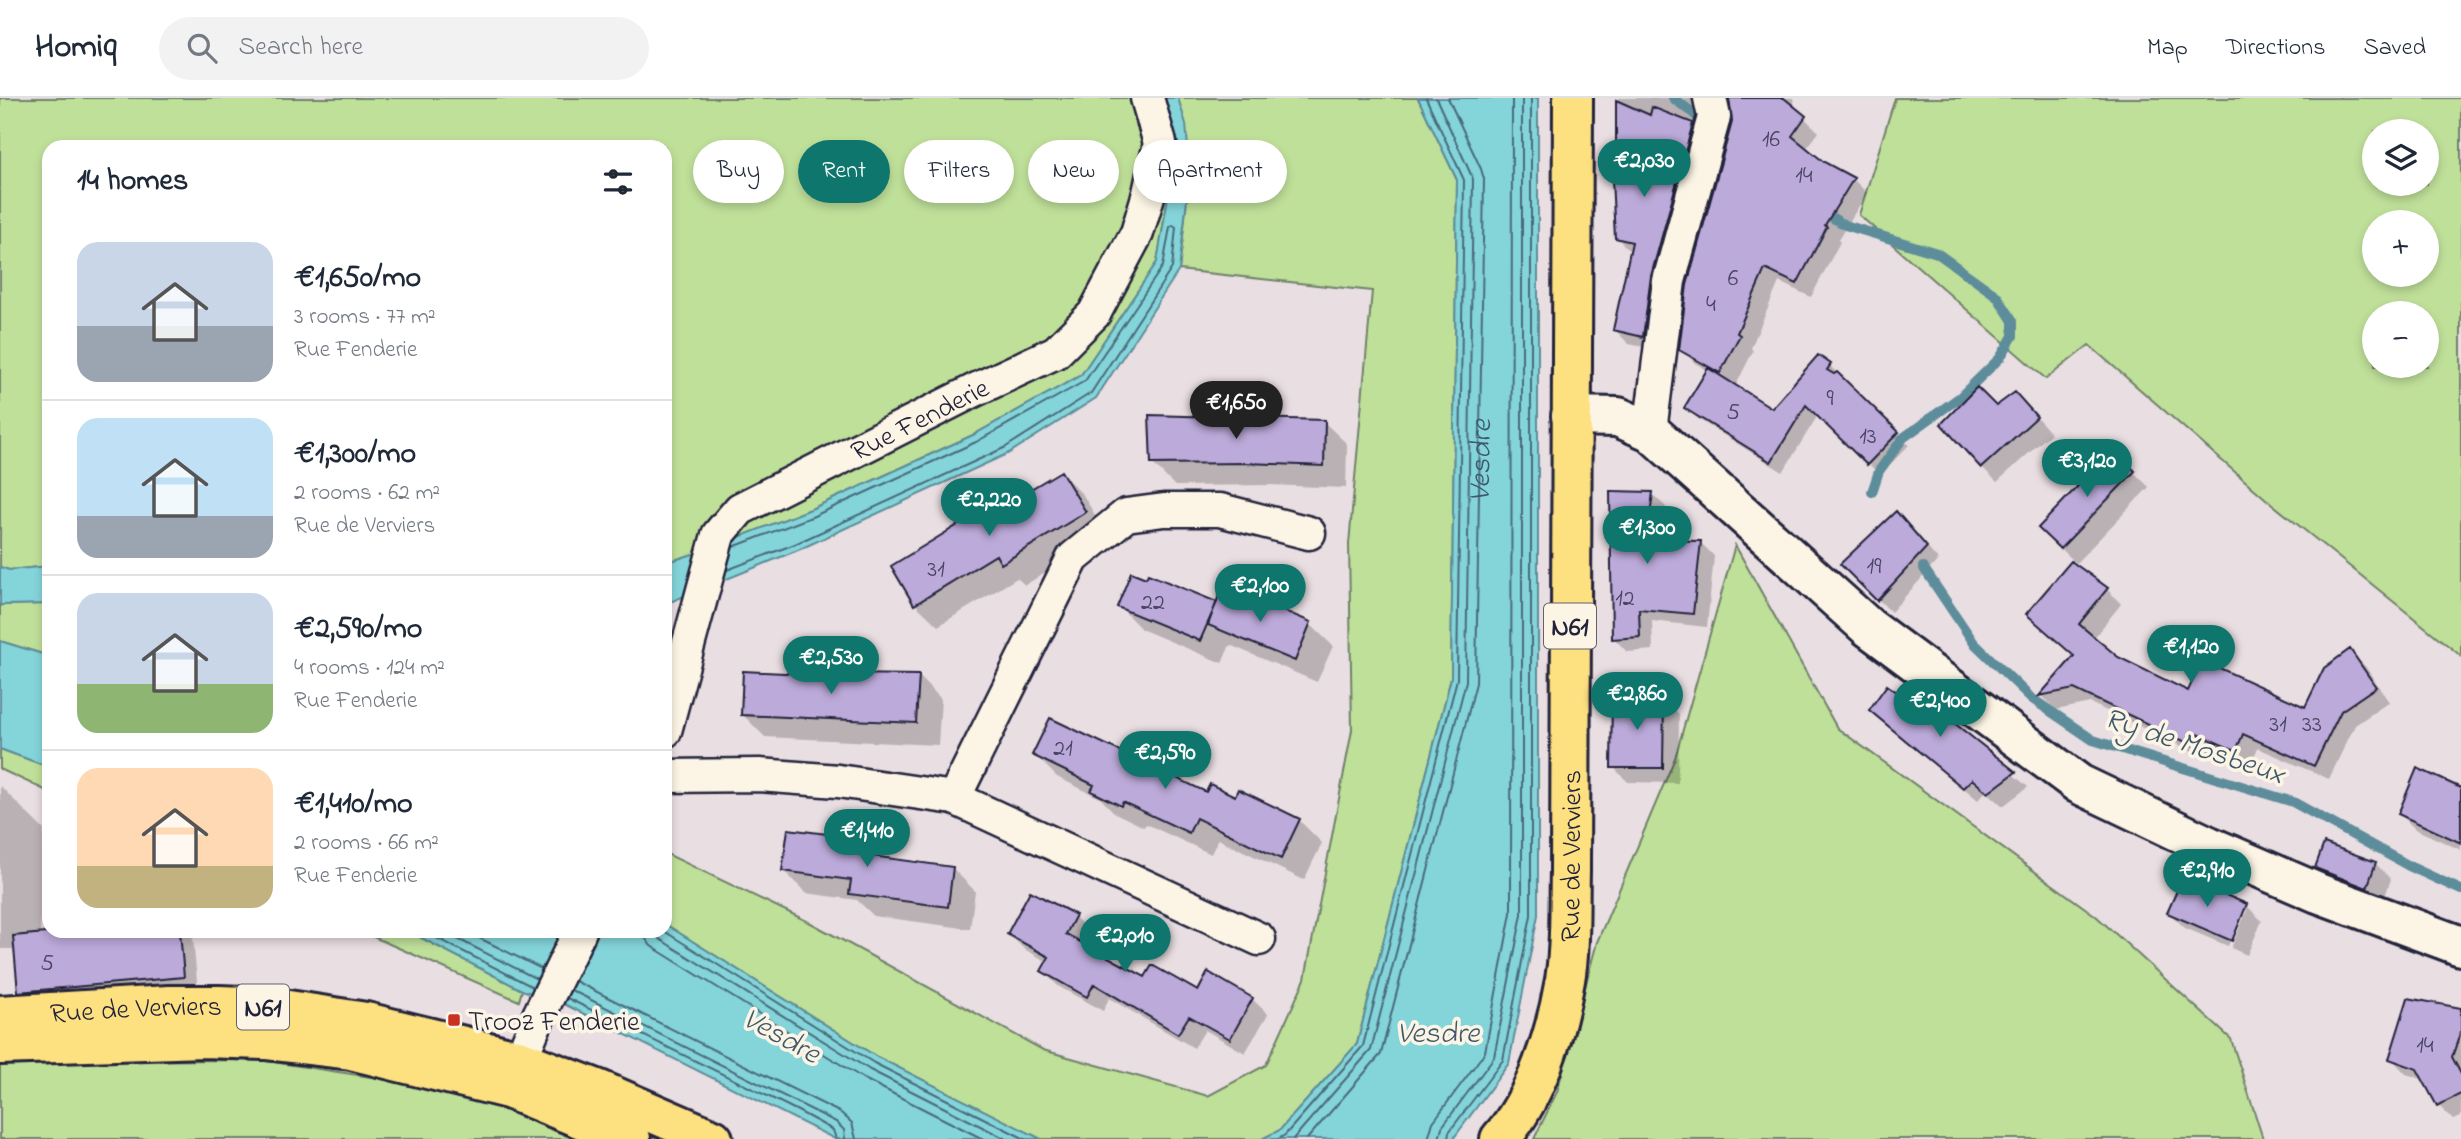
<!DOCTYPE html>
<html lang="en">
<head>
<meta charset="utf-8">
<style>
	body { margin:0; font-family:"Indie Flower",sans-serif; background:#f2f2f3; color:#1f2937; height:100vh; display:flex; flex-direction:column; font-size:26px; white-space:nowrap }
	* { box-sizing:border-box; margin:0 }
	p { font-size:23px; color:#747a83 }
	.icon { flex:none; width:38px; height:38px; fill:none; stroke:currentColor; stroke-width:2; stroke-linecap:round; stroke-linejoin:round }
	.map { position:relative; flex:1; overflow:hidden }
	.side { position:absolute; left:42px; top:42px; width:630px; height:798px; display:flex; flex-direction:column; background:#fff; border-radius:21px; box-shadow:0 4px 10px #0003 }
	.side>* { flex:none }
	.guide { position:absolute; left:693px; top:42px; width:665px; height:63px; display:flex; gap:14px }
	.fabs { position:absolute; left:2362px; top:21px; display:grid; gap:14px }
	.fabs a { display:grid; place-items:center; width:77px; height:77px; border-radius:50%; background:#fff; box-shadow:0 4px 10px #0003; font-size:35px }
	.price { position:absolute; translate:-50% -60px; padding:0 16px; border-radius:24px; background:#0f766e; color:#fff; font-size:23px; line-height:46px; filter:drop-shadow(0 2px 4px #0008) }
	.price::after { content:''; position:absolute; left:50%; top:42px; width:21px; height:16px; margin-left:-10px; background:inherit; clip-path:polygon(0 0,100% 0,50% 100%) }
	.price.selected { background:#222; color:#fff }
	ul { padding:0; list-style:none }
	li { display:flex; align-items:center; gap:21px; height:175px; padding:0 35px }
	li+li { border-top:2px solid #e0e1e3 }
	li span { display:grid; place-items:center; flex:none; width:196px; height:140px; border-radius:21px; color:#555 }
	li>.icon { margin-inline-start:auto }
	span .icon { width:84px; height:84px; fill:#fffc; stroke-width:1 }
	li b { font-size:30px }
	h2 { display:flex; justify-content:space-between; align-items:center; height:84px; padding:0 35px; font-size:30px }
	.pill { padding:0 24px; border-radius:32px; background:#fff; box-shadow:0 4px 10px #0003; font-size:24px; line-height:63px }
	.pill.selected { background:#0f766e; color:#fff }
	header { display:flex; align-items:center; gap:42px; box-sizing:border-box; height:98px; padding:0 35px; background:#fff; border-bottom:2px solid #e0e1e3 }
	header strong { font-size:33px }
	nav { display:flex; gap:38px; margin-inline-start:auto; font-size:24px }
	.search { width:490px; height:63px; background:#f2f2f3; display:flex; align-items:center; gap:18px; box-sizing:border-box; padding:0 24px; border-radius:38px; color:#747a83; font-size:26px }
	.map>svg:first-child { display:block }
	.green { fill:#bfe099; stroke:#70816a; stroke-width:2; fill-rule:evenodd }
	.water { fill:#84d5da; stroke:#5d8d9a; stroke-width:2 }
	.shadow { fill:#0003; fill-rule:evenodd }
	.lines { fill:none; stroke-linecap:round; stroke-linejoin:round }
	.shore { stroke:#496a7b; stroke-width:2 }
	.stream { stroke:#5d8d9a; stroke-width:10 }
	.building { fill:#bcaada; stroke:#22223b; stroke-width:2 }
	.minor-casing { stroke:#22223b; stroke-width:37 }
	.secondary-casing { stroke:#22223b; stroke-width:44 }
	.primary-casing { stroke:#22223b; stroke-width:44 }
	.minor { stroke:#fcf5e5; stroke-width:32 }
	.secondary { stroke:#fcf5e5; stroke-width:38 }
	.primary { stroke:#fde080; stroke-width:38 }
	.poi-dot { fill:#c8321e; stroke:#fcf5e5; stroke-width:2.5 }
	.labels { text-anchor:middle; stroke-width:7; stroke-linejoin:round; paint-order:stroke }
	.number-label { font-size:24px; fill:#484463 }
	.shield { fill:#fcf5e5; stroke:#63616e; stroke-width:2 }
	.shield-label { font-size:26px; font-weight:bold; fill:#22223b }
	.street-label { font-size:28px; fill:#22223b; stroke:#fcf5e5 }
	.poi-label { font-size:28px; fill:#22223b; stroke:#fcf5e5; text-anchor:start }
	.water-label { font-size:30px; font-style:italic; fill:#3f586b; stroke:#fcf5e5 }
</style>
</head>
<body>
<header>
<strong>Homiq</strong>
<div class="search"><svg class="icon" aria-label="search" viewBox="0 0 24 24"><circle cx="10" cy="10" r="6"/><path d="M15 15l6 6"/></svg>Search here</div>
<nav><a>Map</a><a>Directions</a><a>Saved</a></nav>
</header>
<div class="map">
<svg width="2461" height="1041" viewBox="0 0 2461 1041">
	<rect width="100%" height="100%" fill="#e9dee2"/>
	<filter id="ink" filterUnits="userSpaceOnUse"><feTurbulence type="fractalNoise" baseFrequency=".0143" numOctaves="2"/><feDisplacementMap in="SourceGraphic" scale="14" xChannelSelector="R" yChannelSelector="G"/><feConvolveMatrix kernelMatrix="1 2 1 2 8 2 1 2 1" color-interpolation-filters="sRGB"/></filter>
	<g filter="url(#ink)">
		<!-- green -->
		<path class="green" d="M 0,0 L 1162,0 L 1168,24 L 1173,70 L 1157,164 L 1081,277 L 973,337 L 811,411 L 706,452 L 665,465 L 665,49 L 49,49 L 49,468 L 9,472 L 0,469 Z
			M 1178,0 L 1418,0 L 1457,82 L 1451,580 L 1357,946 L 1280,1032 L 1262,1041 L 1041,1041 L 877,959 L 665,826 L 665,755 L 811,825 L 1043,952 L 1208,998 L 1266,967 L 1305,881 L 1352,632 L 1349,446 L 1372,193 L 1179,172 C 1186,110 1196,62 1178,0 Z
			M 1895,0 L 2461,0 L 2461,558 L 2266,401 L 2089,247 L 2046,281 L 1859,117 ZM 2375,33 L 2427,33 L 2427,86 L 2375,86 ZM 2375,124 L 2427,124 L 2427,177 L 2375,177 ZM 2427,215 L 2427,268 L 2375,268 L 2375,215 Z
			M 1735,447 L 1837,630 L 2096,818 L 2231,941 L 2263,1041 L 1534,1041 L 1557,994 L 1597,844 L 1675,660 Z
			M 49,506 L 49,558 L 0,543 L 0,507 Z
			M 0,651 L 49,669 L 49,694 L 0,671 Z
			M 360,833 L 408,833 L 522,892 L 519,903 Z
			M 260,962 L 488,997 L 593,1041 L 0,1041 L 0,963 Z"/>
		<!-- water -->
		<path class="water" d="M 1162,0 L 1178,0 L 1186,26 L 1190,73 L 1179,172 L 1096,300 L 1009,355 L 798,452 L 665,506 L 665,465 L 706,452 L 811,411 L 973,337 L 1081,277 L 1157,164 L 1173,70 L 1168,24 Z
			M 1418,0 L 1538,0 L 1538,817 L 1509,965 L 1453,1041 L 1262,1041 L 1280,1032 L 1357,946 L 1451,580 L 1457,82 Z
			M 49,468 L 49,506 L 0,507 L 0,469 L 9,472 Z
			M 0,543 L 49,558 L 49,669 L 0,651 Z
			M 665,826 L 877,959 L 1041,1041 L 835,1041 L 566,907 L 522,892 L 408,833 L 665,833 Z"/>
		<!-- shadow -->
		<path class="shadow" d="M 1618,0 L 1713,0 L 1657,252 L 1629,246 L 1615,232 L 1632,155 L 1617,140 Z
			M 1730,0 L 1793,0 L 1796,12 L 1819,34 L 1806,51 L 1823,65 L 1853,81 L 1867,95 L 1838,142 L 1840,144 L 1811,199 L 1779,184 L 1751,250 L 1753,253 L 1735,289 L 1773,312 L 1830,268 L 1909,347 L 1880,377 L 1818,317 L 1783,374 L 1698,321 L 1686,310 L 1709,273 L 1695,265 L 1681,251 L 1734,23 Z
			M 1996,310 L 2030,312 L 2051,335 L 1997,384 L 1982,369 Z
			M 1324,324 L 1347,346 L 1346,390 L 1270,387 L 1175,388 L 1152,365 Z
			M 2113,354 L 2149,389 L 2076,465 L 2040,430 Z
			M 1061,375 L 1083,397 L 1107,437 L 1025,487 L 1017,480 L 938,528 L 915,506 L 980,424 Z
			M 1652,396 L 1666,409 L 1662,444 L 1700,444 L 1714,458 L 1707,529 L 1652,523 L 1653,552 L 1627,554 L 1614,540 Z
			M 1908,428 L 1938,462 L 1891,514 L 1843,466 Z
			M 2107,491 L 2121,506 L 2093,541 L 2117,561 L 2189,595 L 2305,611 L 2350,554 L 2365,568 L 2389,604 L 2355,627 L 2329,681 L 2258,650 L 2250,667 L 2213,649 L 2207,660 L 2090,605 L 2056,612 L 2042,598 L 2076,559 L 2042,530 Z
			M 1216,505 L 1247,505 L 1310,526 L 1333,548 L 1317,584 L 1230,547 L 1222,565 L 1141,531 L 1119,508 Z
			M 919,578 L 941,601 L 938,647 L 765,639 L 743,617 L 848,580 Z
			M 1898,597 L 1933,610 L 2028,689 L 2003,708 L 1986,693 L 1978,702 L 1871,612 Z
			M 1663,601 L 1679,616 L 1678,685 L 1628,684 L 1613,669 Z
			M 1035,657 L 1206,696 L 1236,701 L 1299,722 L 1322,745 L 1304,782 L 1218,741 L 1211,756 L 1146,726 L 1144,729 L 1115,715 L 1100,700 L 1057,679 Z
			M 0,688 L 44,732 L 40,837 L 86,833 L 187,833 L 193,840 L 198,894 L 35,909 L 20,893 L 16,851 L 0,851 Z
			M 2461,693 L 2461,752 L 2415,731 L 2400,716 Z
			M 858,742 L 877,760 L 952,770 L 975,793 L 970,831 L 874,818 L 857,802 L 806,795 L 784,773 Z
			M 2325,747 L 2376,766 L 2391,781 L 2383,804 L 2332,785 L 2317,769 Z
			M 2246,807 L 2262,823 L 2247,857 L 2231,850 L 2247,812 L 2243,812 L 2228,848 L 2185,830 L 2169,815 Z
			M 1075,819 L 1090,834 L 1083,847 L 1145,881 L 1198,895 L 1252,901 L 1268,916 L 1245,955 L 1205,932 L 1194,950 L 1109,900 L 1103,913 L 1058,888 L 1043,873 L 1048,864 L 1024,851 L 1009,836 Z
			M 2461,912 L 2461,1019 L 2453,1022 L 2438,1007 L 2425,982 L 2406,976 L 2391,960 ZM 2406,965 L 2426,972 L 2425,975 L 2406,969 Z"/>
		<g class="lines">
			<!-- shore -->
			<g class="shore">
				<path d="M 727,472 L 795,446 L 1006,349 L 1091,295 L 1172,170 L 1176,129 L 1173,127 L 1170,129 L 1163,168 L 1085,283 L 976,344 L 814,418 L 733,449"/>
				<path d="M 423,833 L 533,889"/>
				<path d="M 442,833 L 537,881"/>
				<path d="M 465,833 L 542,871"/>
				<path d="M 640,833 L 651,848 L 864,981 L 983,1041"/>
				<path d="M 651,833 L 658,840 L 870,972 L 1006,1041"/>
				<path d="M 664,833 L 874,965 L 1025,1041"/>
				<path d="M 575,883 L 841,1015 L 852,1025 L 856,1041"/>
				<path d="M 571,892 L 836,1024 L 844,1032 L 845,1041"/>
				<path d="M 567,900 L 796,1012 L 833,1032 L 836,1041"/>
				<path d="M 1278,1041 L 1285,1037 L 1363,948 L 1457,581 L 1464,82 L 1426,0"/>
				<path d="M 1293,1041 L 1371,952 L 1466,583 L 1473,81 L 1436,0"/>
				<path id="s1" d="M 1307,1041 L 1381,956 L 1476,585 L 1484,81 L 1481,71 L 1448,0"/>
				<path d="M 1428,1041 L 1433,1024 L 1485,954 L 1511,815 L 1512,0"/>
				<path d="M 1439,1041 L 1442,1029 L 1494,959 L 1522,816 L 1522,0"/>
				<path d="M 1448,1041 L 1449,1034 L 1503,962 L 1531,817 L 1531,0"/>
			</g>
			<!-- stream -->
			<path class="stream" d="M 1673,0 L 1693,15 L 1735,54
				M 1819,112 L 1845,127 L 1937,155 L 1997,198 L 2013,223 L 2013,238 L 2000,260 L 1960,299 L 1903,340 L 1879,373 L 1872,394
				M 1923,469 L 1974,545 L 2031,600 L 2093,642 L 2293,704 L 2411,769 L 2461,792"/>
		</g>
		<!-- building -->
		<path class="building" d="M 1729,0 L 1784,0 L 1806,18 L 1792,38 L 1824,64 L 1854,80 L 1825,127 L 1827,129 L 1797,186 L 1765,171 L 1737,235 L 1740,237 L 1720,275 L 1679,252 L 1687,187 L 1732,24 Z
			M 1616,2 L 1650,17 L 1652,9 L 1693,25 L 1651,178 L 1643,239 L 1613,232 L 1632,144 L 1615,140 L 1612,81 L 1614,47 L 1616,48 Z
			M 1818,257 L 1831,266 L 1827,272 L 1834,276 L 1837,274 L 1899,334 L 1867,367 L 1806,307 L 1771,364 L 1684,310 L 1708,270 L 1772,310 Z
			M 1977,289 L 1996,308 L 2015,294 L 2037,319 L 1981,370 L 1941,326 Z
			M 1149,317 L 1325,322 L 1324,368 L 1246,365 L 1151,366 Z
			M 2113,351 L 2135,373 L 2060,451 L 2038,430 Z
			M 1061,373 L 1086,414 L 1001,466 L 996,457 L 914,507 L 891,468 L 976,416 L 979,422 Z
			M 1610,393 L 1653,394 L 1647,442 L 1701,443 L 1693,516 L 1639,511 L 1640,539 L 1612,541 Z
			M 1896,413 L 1927,449 L 1877,503 L 1840,466 Z
			M 2071,463 L 2108,490 L 2079,526 L 2118,559 L 2188,593 L 2202,562 L 2305,609 L 2324,570 L 2350,551 L 2376,589 L 2341,613 L 2314,668 L 2243,636 L 2236,653 L 2198,636 L 2192,647 L 2074,591 L 2039,598 L 2074,558 L 2026,516 Z
			M 1131,474 L 1146,480 L 1148,476 L 1217,504 L 1200,543 L 1117,509 Z
			M 1221,492 L 1246,503 L 1248,498 L 1311,524 L 1295,563 L 1208,527 Z
			M 743,573 L 846,578 L 846,576 L 919,577 L 916,625 L 741,617 Z
			M 1887,587 L 1897,594 L 1902,587 L 1934,609 L 2016,674 L 1988,695 L 1972,681 L 1963,690 L 1869,612 Z
			M 1612,598 L 1664,599 L 1663,670 L 1611,670 Z
			M 1050,620 L 1206,694 L 1210,686 L 1235,698 L 1238,691 L 1300,721 L 1281,761 L 1196,720 L 1189,735 L 1123,704 L 1121,708 L 1091,693 L 1094,687 L 1032,657 Z
			M 2417,670 L 2461,690 L 2461,745 L 2398,716 Z
			M 788,731 L 859,740 L 857,756 L 953,769 L 948,809 L 849,796 L 851,782 L 782,773 Z
			M 2324,745 L 2376,764 L 2367,790 L 2315,770 Z
			M 2183,779 L 2247,806 L 2232,843 L 2167,815 Z
			M 1030,793 L 1076,817 L 1066,836 L 1145,879 L 1152,867 L 1198,893 L 1208,874 L 1253,900 L 1230,941 L 1189,918 L 1178,936 L 1094,886 L 1087,899 L 1041,873 L 1049,859 L 1007,836 Z
			M 68,833 L 180,833 L 184,879 L 18,894 L 13,838 Z
			M 2408,900 L 2461,910 L 2461,933 L 2452,959 L 2461,976 L 2461,996 L 2437,1008 L 2417,971 L 2389,961 Z"/>
		<g class="lines">
			<!-- minor casing -->
			<g class="minor-casing">
				<g id="minor">
					<path d="M 1650,333 L 1669,183 L 1714,19 L 1710,0"/>
					<path id="s2" d="M 665,633 L 718,437 L 740,411 L 975,292 L 1056,254 L 1094,216 L 1137,135 L 1149,95 L 1160,45 L 1147,0"/>
					<path d="M 665,678 L 759,677 L 838,683 L 954,700 L 1259,841"/>
					<path d="M 954,700 L 1073,460 L 1126,417 L 1164,412 L 1220,412 L 1309,435"/>
					<path d="M 511,984 L 540,915 L 580,833"/>
				</g>
			</g>
			<!-- secondary casing -->
			<g class="secondary-casing">
				<path id="secondary" d="M 1571,318 L 1618,319 L 1650,333 L 1868,529 L 2079,686 L 2209,748 L 2318,795 L 2461,848"/>
			</g>
			<!-- primary casing -->
			<g class="primary-casing">
				<g id="primary">
					<path id="s3" d="M 0,917 L 169,907 L 219,907 L 269,909 L 366,924 L 521,962 L 597,991 L 713,1041"/>
					<path d="M 0,947 L 203,940 L 265,942 L 351,952 L 508,991 L 631,1041"/>
					<path id="s4" d="M 1500,1041 C 1536,1001 1556,934 1565,882 C 1571,847 1569,808 1570,773 L 1573,0"/>
				</g>
			</g>
			<!-- minor -->
			<use href="#minor" class="minor"/>
			<!-- secondary -->
			<use href="#secondary" class="secondary"/>
			<!-- primary -->
			<use href="#primary" class="primary"/>
		</g>
	</g>
	<!-- markers -->
	<rect class="poi-dot" x="447" y="915" width="14" height="14" rx="3.5"/>
	<g class="labels">
		<!-- number labels -->
		<g class="number-label">
			<text x="1771" y="48">16</text>
			<text x="1804" y="84">14</text>
			<text x="1733" y="187">6</text>
			<text x="1711" y="213">4</text>
			<text x="1830" y="307">9</text>
			<text x="1733" y="321">5</text>
			<text x="1868" y="345">13</text>
			<text x="1874" y="475">19</text>
			<text x="936" y="478">31</text>
			<text x="1625" y="507">12</text>
			<text x="1153" y="511">22</text>
			<text x="2278" y="633">31</text>
			<text x="2312" y="633">33</text>
			<text x="1063" y="657">21</text>
			<text x="47" y="872">5</text>
			<text x="2425" y="954">14</text>
		</g>
		<!-- shield labels -->
		<g class="shield">
			<rect x="1544" y="505.5" width="52" height="45" rx="5"/>
			<rect x="237" y="886.5" width="52" height="45" rx="5"/>
		</g>
		<g class="shield-label">
			<text x="1570" y="537">N61</text>
			<text x="263" y="918">N61</text>
		</g>
		<!-- street labels -->
		<g class="street-label">
			<text dy="10" stroke="none"><textPath href="#s2" startOffset="438">Rue Fenderie</textPath></text>
			<text dy="10" stroke="none"><textPath href="#s4" startOffset="298">Rue de Verviers</textPath></text>
			<text dy="10" stroke="none"><textPath href="#s3" startOffset="136">Rue de Verviers</textPath></text>
		</g>
		<!-- poi labels -->
		<g class="poi-label">
			<text x="468" y="932">Trooz Fenderie</text>
		</g>
		<!-- water labels -->
		<g class="water-label">
			<text dy="10" stroke="none"><textPath href="#s1" startOffset="718">Vesdre</textPath></text>
			<text transform="translate(2195 647) rotate(18)" y="10">Ry de Mosbeux</text>
			<text x="1438" y="944">Vesdre</text>
			<text transform="translate(782 937) rotate(29)" y="10">Vesdre</text>
		</g>
	</g>
</svg>
<div class="fabs">
<a><svg class="icon" aria-label="layers" viewBox="0 0 24 24"><path d="M12 4l9 5-9 5-9-5zM3 14l9 5 9-5"/></svg></a>
<a>+</a>
<a>−</a>
</div>
<b class="price" style="left:1644px;top:101px">€2,030</b>
<b class="price selected" style="left:1236px;top:343px">€1,650</b>
<b class="price" style="left:2087px;top:401px">€3,120</b>
<b class="price" style="left:989px;top:440px">€2,220</b>
<b class="price" style="left:1647px;top:468px">€1,300</b>
<b class="price" style="left:1260px;top:526px">€2,100</b>
<b class="price" style="left:2191px;top:587px">€1,120</b>
<b class="price" style="left:831px;top:598px">€2,530</b>
<b class="price" style="left:1637px;top:634px">€2,860</b>
<b class="price" style="left:1940px;top:641px">€2,400</b>
<b class="price" style="left:1165px;top:693px">€2,590</b>
<b class="price" style="left:867px;top:771px">€1,410</b>
<b class="price" style="left:2207px;top:811px">€2,910</b>
<b class="price" style="left:1125px;top:876px">€2,010</b>
<div class="guide">
<a class="pill">Buy</a>
<a class="pill selected">Rent</a>
<a class="pill">Filters</a>
<a class="pill">New</a>
<a class="pill">Apartment</a>
</div>
<section class="side">
<h2>14 homes<svg class="icon" aria-label="filters" viewBox="0 0 24 24"><path d="M4 7h16M4 17h16"/><circle cx="9" cy="7" r="2"/><circle cx="15" cy="17" r="2"/></svg></h2>
<ul>
<li><span style="background:linear-gradient(#c9d6e8 60%,#9aa5b1 0)"><svg class="icon" aria-label="home" viewBox="0 0 24 24"><path d="M3 11l9-7 9 7M6 9v11h12V9"/></svg></span><div><b>€1,650/mo</b><p>3 rooms · 77 m²</p><p>Rue Fenderie</p></div></li>
<li><span style="background:linear-gradient(#bfe0f5 70%,#9aa5b1 0)"><svg class="icon" aria-label="home" viewBox="0 0 24 24"><path d="M3 11l9-7 9 7M6 9v11h12V9"/></svg></span><div><b>€1,300/mo</b><p>2 rooms · 62 m²</p><p>Rue de Verviers</p></div></li>
<li><span style="background:linear-gradient(#c9d6e8 65%,#8fb573 0)"><svg class="icon" aria-label="home" viewBox="0 0 24 24"><path d="M3 11l9-7 9 7M6 9v11h12V9"/></svg></span><div><b>€2,590/mo</b><p>4 rooms · 124 m²</p><p>Rue Fenderie</p></div></li>
<li><span style="background:linear-gradient(#ffd9b3 70%,#c2b280 0)"><svg class="icon" aria-label="home" viewBox="0 0 24 24"><path d="M3 11l9-7 9 7M6 9v11h12V9"/></svg></span><div><b>€1,410/mo</b><p>2 rooms · 66 m²</p><p>Rue Fenderie</p></div></li>
</ul>
</section>
</div>
</body>
</html>
